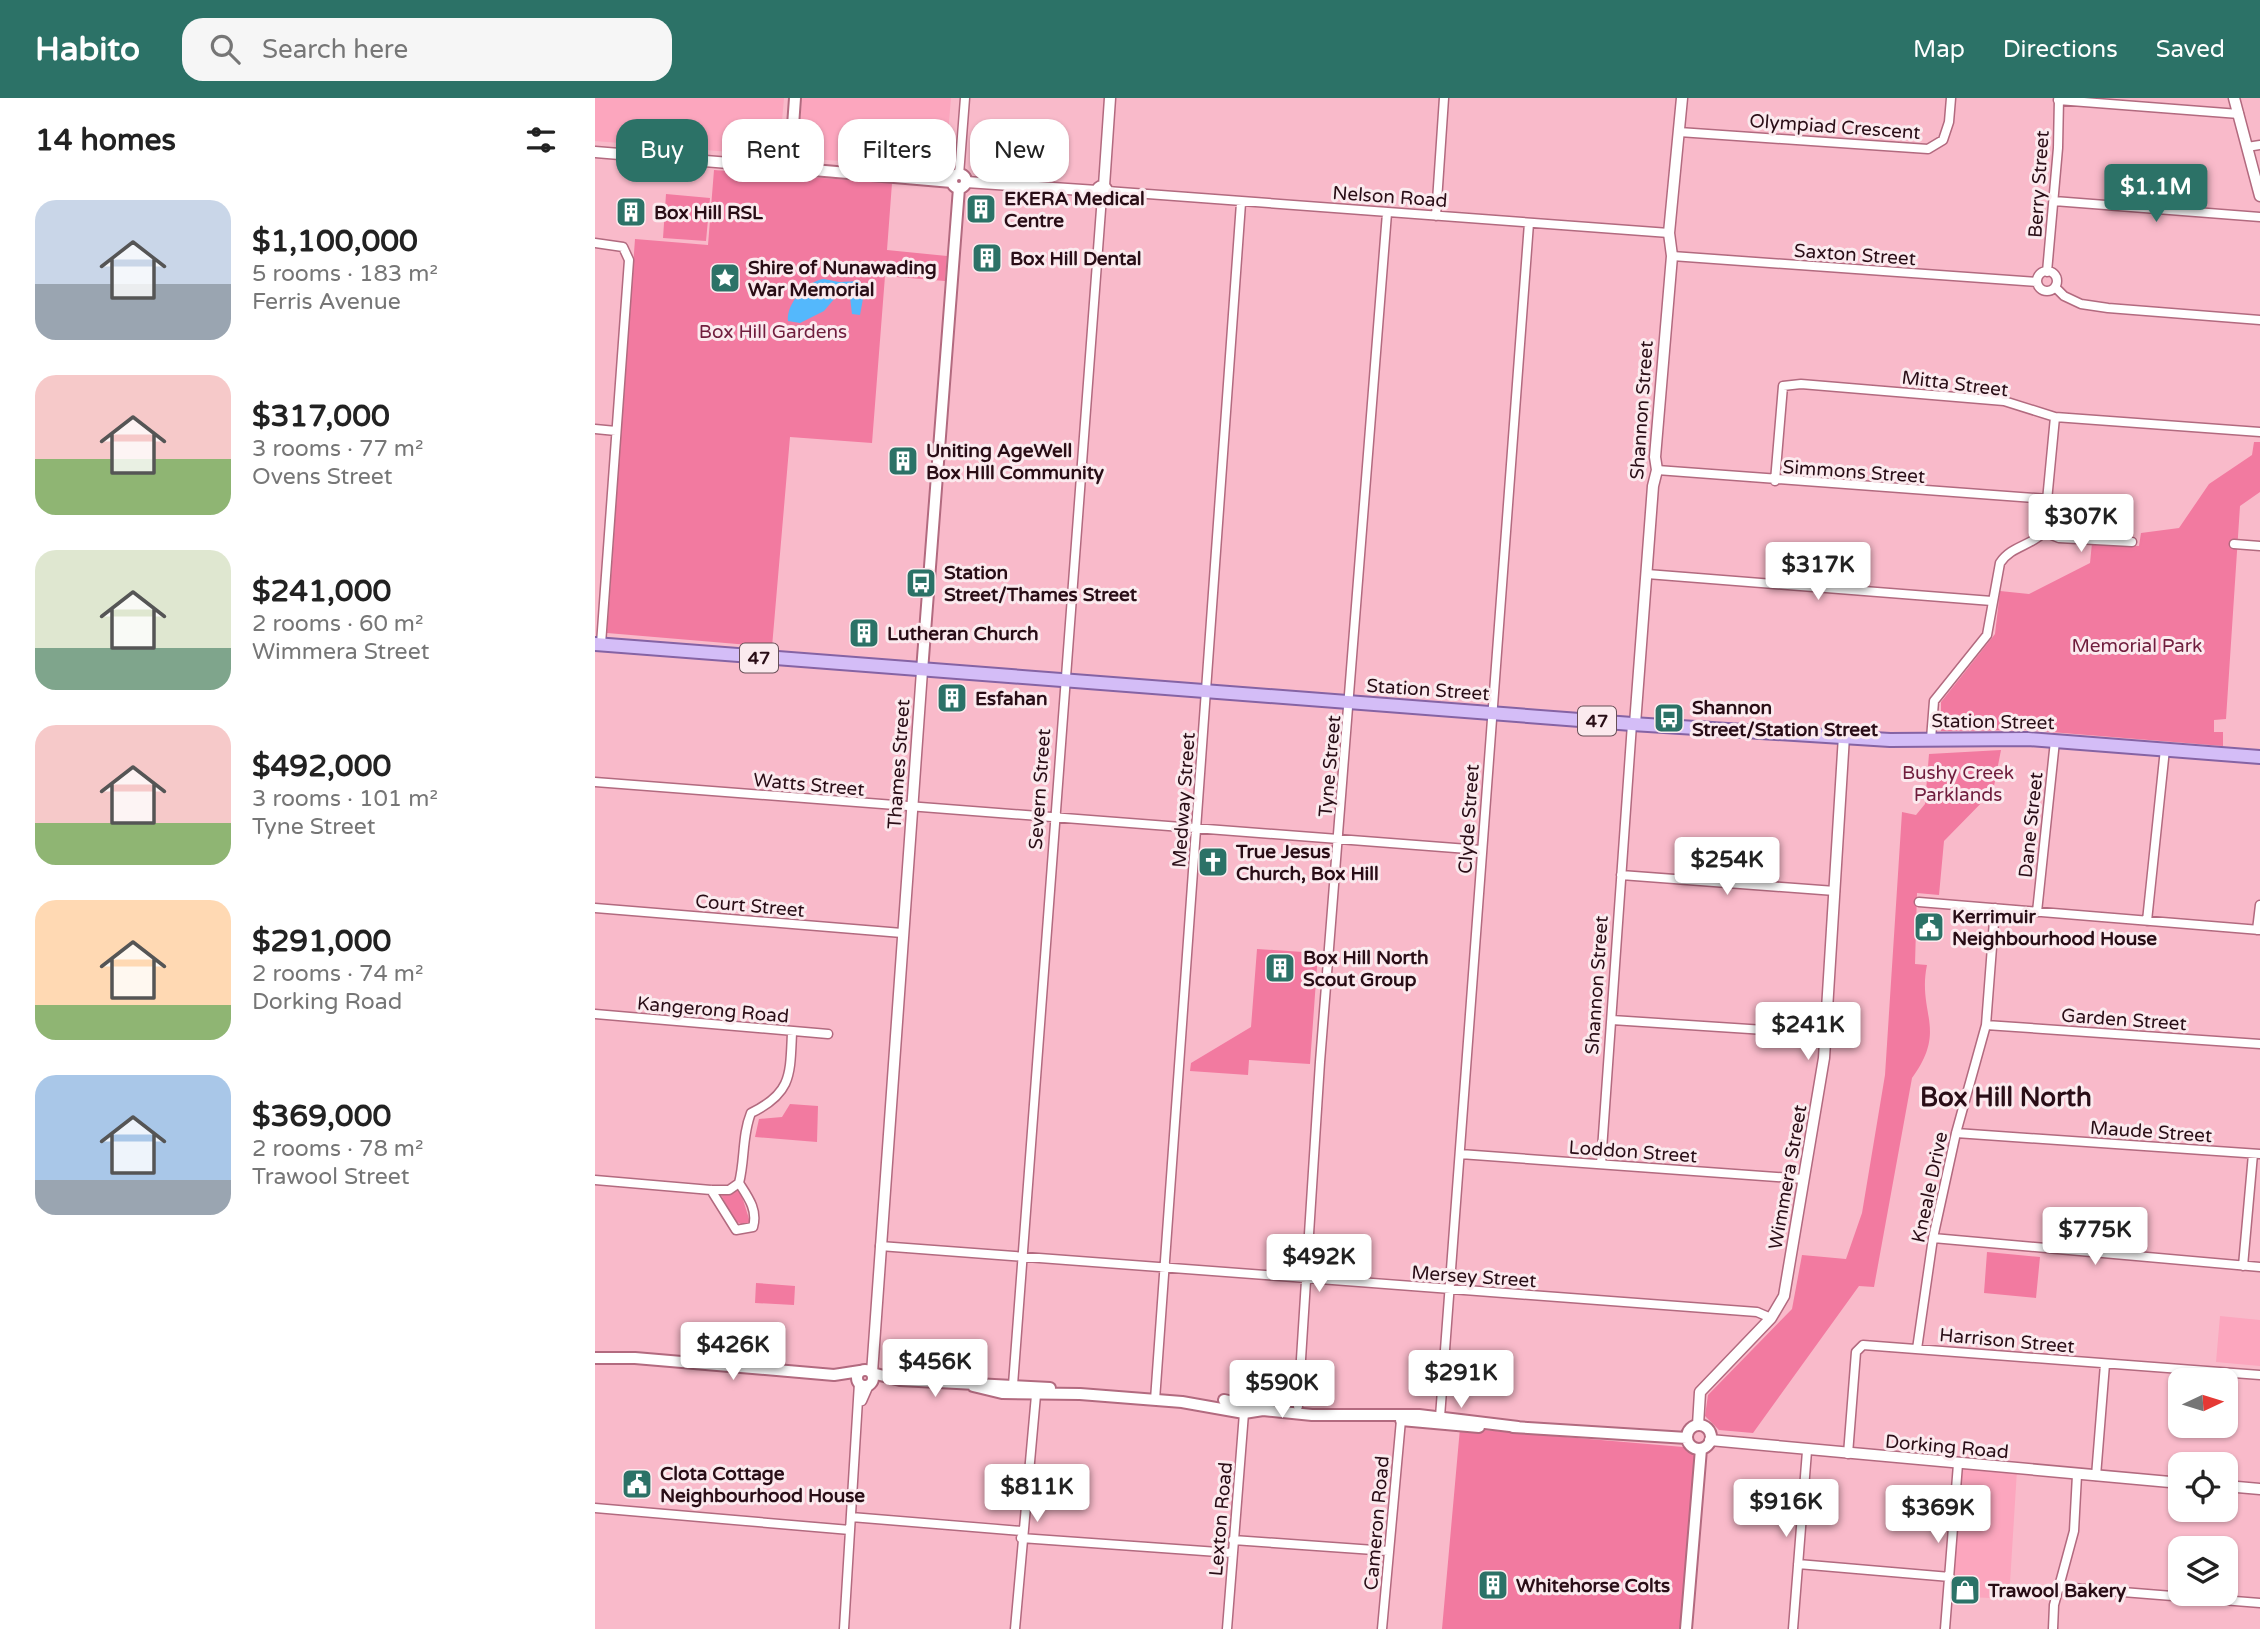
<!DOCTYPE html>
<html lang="en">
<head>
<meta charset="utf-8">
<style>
	body { margin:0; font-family:"Varela Round",sans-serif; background:#f6f6f6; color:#222; height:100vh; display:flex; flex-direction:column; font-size:26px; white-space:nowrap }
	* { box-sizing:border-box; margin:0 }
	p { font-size:23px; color:#767676 }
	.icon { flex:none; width:38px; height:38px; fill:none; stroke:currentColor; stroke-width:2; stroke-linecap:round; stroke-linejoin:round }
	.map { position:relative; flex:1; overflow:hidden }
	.sheet { display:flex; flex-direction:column; background:#fff; width:595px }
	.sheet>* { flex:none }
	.guide { position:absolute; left:21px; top:21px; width:665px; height:63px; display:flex; gap:14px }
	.needle { width:46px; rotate:86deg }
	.tools { position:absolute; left:1573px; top:1270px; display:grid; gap:14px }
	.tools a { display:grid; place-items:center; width:70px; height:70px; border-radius:14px; background:#fff; box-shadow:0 2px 5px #0004; font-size:35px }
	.price { position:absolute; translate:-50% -60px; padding:0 16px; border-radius:7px; background:#fff; color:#222; font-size:23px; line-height:46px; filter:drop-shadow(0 2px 4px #0008) }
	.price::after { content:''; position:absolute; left:50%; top:42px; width:21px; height:16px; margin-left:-10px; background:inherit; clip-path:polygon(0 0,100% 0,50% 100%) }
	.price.selected { background:#2c7267; color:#fff }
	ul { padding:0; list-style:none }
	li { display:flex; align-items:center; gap:21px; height:175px; padding:0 35px }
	li span { display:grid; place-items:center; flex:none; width:196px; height:140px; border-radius:21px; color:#555 }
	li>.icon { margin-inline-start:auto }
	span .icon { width:84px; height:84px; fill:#fffc; stroke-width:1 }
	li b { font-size:30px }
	h2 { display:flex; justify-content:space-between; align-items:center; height:84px; padding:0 35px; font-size:30px }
	.tag { padding:0 24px; border-radius:21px; background:#fff; box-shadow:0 2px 5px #0004; font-size:24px; line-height:63px }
	.tag.selected { background:#2c7267; color:#fff }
	header { display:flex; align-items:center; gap:42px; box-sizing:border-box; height:98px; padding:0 35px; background:#2c7267; color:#fff }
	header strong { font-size:33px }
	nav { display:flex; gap:38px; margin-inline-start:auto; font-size:24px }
	.search { width:490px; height:63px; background:#f6f6f6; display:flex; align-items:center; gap:18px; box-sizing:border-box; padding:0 24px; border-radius:21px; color:#767676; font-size:26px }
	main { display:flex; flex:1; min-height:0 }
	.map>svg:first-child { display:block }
	.built { fill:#fca6be }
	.green { fill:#f27aa0 }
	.water { fill:#54b8fc }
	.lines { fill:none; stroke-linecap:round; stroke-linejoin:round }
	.minor-casing { stroke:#b26a7f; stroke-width:11 }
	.tertiary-casing { stroke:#b26a7f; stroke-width:13 }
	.secondary-casing { stroke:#b26a7f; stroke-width:14 }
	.primary-casing { stroke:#8563a4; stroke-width:16 }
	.minor { stroke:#fff; stroke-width:8 }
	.tertiary { stroke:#fff; stroke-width:10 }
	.secondary { stroke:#fff; stroke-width:10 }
	.primary { stroke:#d4bdf7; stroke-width:12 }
	.labels { text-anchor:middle; stroke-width:6; stroke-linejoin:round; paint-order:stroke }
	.shield { fill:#fbeaee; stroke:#684f57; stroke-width:2 }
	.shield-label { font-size:18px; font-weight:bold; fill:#290d16 }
	.street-label { font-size:19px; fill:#290d16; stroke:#fbeaee }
	.poi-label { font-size:19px; font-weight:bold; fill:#290d16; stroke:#fbeaee; text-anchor:start }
	.park-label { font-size:19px; fill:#701d3d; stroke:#fbeaee }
	.district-label { font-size:26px; font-weight:bold; fill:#290d16; stroke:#fbeaee }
</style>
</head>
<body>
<header>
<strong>Habito</strong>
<div class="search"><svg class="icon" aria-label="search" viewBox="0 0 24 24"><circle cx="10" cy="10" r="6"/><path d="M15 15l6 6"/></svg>Search here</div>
<nav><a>Map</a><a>Directions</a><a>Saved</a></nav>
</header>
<main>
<section class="sheet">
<h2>14 homes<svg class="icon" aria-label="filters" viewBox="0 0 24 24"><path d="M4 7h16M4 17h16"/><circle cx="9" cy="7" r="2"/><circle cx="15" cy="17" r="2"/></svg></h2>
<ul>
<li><span style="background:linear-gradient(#c9d6e8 60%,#9aa5b1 0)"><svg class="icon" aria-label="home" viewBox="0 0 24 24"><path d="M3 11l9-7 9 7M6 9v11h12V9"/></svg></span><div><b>$1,100,000</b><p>5 rooms · 183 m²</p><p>Ferris Avenue</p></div></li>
<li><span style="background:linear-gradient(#f6c9c9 60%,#8fb573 0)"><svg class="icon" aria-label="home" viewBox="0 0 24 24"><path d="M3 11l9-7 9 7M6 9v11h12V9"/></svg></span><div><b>$317,000</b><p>3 rooms · 77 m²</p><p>Ovens Street</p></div></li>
<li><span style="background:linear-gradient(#dfe7d0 70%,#7fa58c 0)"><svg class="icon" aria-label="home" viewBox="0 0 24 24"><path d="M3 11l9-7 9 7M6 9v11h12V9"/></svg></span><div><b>$241,000</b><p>2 rooms · 60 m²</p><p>Wimmera Street</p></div></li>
<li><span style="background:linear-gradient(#f6c9c9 70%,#8fb573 0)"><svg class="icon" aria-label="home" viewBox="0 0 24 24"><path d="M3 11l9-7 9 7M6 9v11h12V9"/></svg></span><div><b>$492,000</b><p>3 rooms · 101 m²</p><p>Tyne Street</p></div></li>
<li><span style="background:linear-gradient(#ffd9b3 75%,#8fb573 0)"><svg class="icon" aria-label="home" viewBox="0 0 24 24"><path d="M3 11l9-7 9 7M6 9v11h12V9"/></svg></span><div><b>$291,000</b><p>2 rooms · 74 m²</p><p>Dorking Road</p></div></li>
<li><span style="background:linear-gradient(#a9c7e8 75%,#9aa5b1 0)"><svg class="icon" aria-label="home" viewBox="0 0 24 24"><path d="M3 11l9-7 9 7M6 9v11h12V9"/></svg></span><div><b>$369,000</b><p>2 rooms · 78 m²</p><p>Trawool Street</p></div></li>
</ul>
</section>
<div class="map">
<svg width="1665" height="1531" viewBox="0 0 1665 1531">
	<rect width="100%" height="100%" fill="#f9baca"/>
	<!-- built -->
	<path class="built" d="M 0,0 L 189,0 L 184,58 L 0,43 Z
		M 207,0 L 356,0 L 350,70 L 202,60 Z
		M 1625,1218 L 1665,1222 L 1665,1268 L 1621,1264 Z
		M 1366,1368 L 1422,1372 L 1414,1501 L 1356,1498 Z"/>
	<!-- green -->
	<path class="green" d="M 119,72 L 282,84 L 291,81 L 297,85 L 292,152 L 352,158 L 350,183 L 290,178 L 277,345 L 195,339 L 177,549 L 12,535 L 40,141 L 113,147 Z
		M 71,96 L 115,100 L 111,143 L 68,140 Z
		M 1659,344 L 1665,344 L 1665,394 L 1645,408 L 1631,621 L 1619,622 L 1619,634 L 1628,634 L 1628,648 L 1430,632 L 1346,633 L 1346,604 L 1400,536 L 1405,493 L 1434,496 L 1495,465 L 1497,445 L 1544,448 L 1546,435 L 1584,430 L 1614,386 L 1657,357 Z
		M 1406,652 L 1398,693 L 1349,743 L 1344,797 L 1322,795 L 1320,866 L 1332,867 C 1322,915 1353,931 1317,980 L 1279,1189 L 1264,1188 L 1158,1335 L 1124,1332 L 1110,1318 L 1113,1297 L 1197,1211 L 1207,1157 L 1251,1161 L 1267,1115 L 1290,977 L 1307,714 L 1321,717 L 1330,706 L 1334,656 Z
		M 662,851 L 723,855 L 715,966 L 654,962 L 653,977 L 595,973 L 596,965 L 656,929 Z
		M 195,1006 L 223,1008 L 222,1044 L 160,1039 L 164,1021 L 187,1019 Z
		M 145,1092 L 155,1124 L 150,1128 L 140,1123 L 126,1097 Z
		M 1392,1154 L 1445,1159 L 1441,1200 L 1389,1195 Z
		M 161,1185 L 200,1188 L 199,1207 L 160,1205 Z
		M 865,1330 L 1100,1350 L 1085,1531 L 847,1531 Z"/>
	<!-- water -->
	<path class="water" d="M 229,181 L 244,184 L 265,183 L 269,195 L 265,217 L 257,216 L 255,199 L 245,194 L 229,213 L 205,225 L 193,223 C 191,206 211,183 229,181 Z"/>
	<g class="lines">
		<!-- minor casing -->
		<g class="minor-casing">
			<path id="minor" d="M 1463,2 L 1644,16
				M 1084,34 L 1333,51 L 1348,42 L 1354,24 L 1356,0
				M 1652,49 L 1665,47
				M 364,77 L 370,0
				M 512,93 L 1074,135
				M 1459,103 L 1665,119
				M 841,118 L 849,0
				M 0,145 L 28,149 L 34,162 L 6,546
				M 1077,158 L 1442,184
				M1442 183a10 10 0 1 1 20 0a10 10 0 1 1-20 0Z
				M 1452,174 L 1463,50 L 1464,0
				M 1460,189 L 1469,198 L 1486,206 L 1513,210 L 1665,222
				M 0,331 L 21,333
				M 1062,372 L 1453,401
				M 1180,383 L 1188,288 L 1206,286 L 1409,303 L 1460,319 L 1665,334
				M 1449,434 L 1464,440 L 1537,444
				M 1639,446 L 1665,448
				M 1052,476 L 1397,503
				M 1336,641 L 1339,603 L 1392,537 L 1405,465 C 1416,448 1436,448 1449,434 L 1460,319
				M 0,684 L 886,752
				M 1026,777 L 1240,793
				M 1324,804 L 1665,832
				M 0,810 L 307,835
				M 1442,814 L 1460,643
				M 1552,823 L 1570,651
				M 1662,832 L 1665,807
				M 0,916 L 233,936
				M 1017,922 L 1230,936
				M 1391,927 L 1665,946
				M 1361,1035 L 1665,1056
				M 865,1056 L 1209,1081
				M 1006,1066 L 1037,626
				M 0,1082 L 116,1092 L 134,1092 L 144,1085 C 150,1062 147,1037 156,1015 C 197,995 195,977 197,935
				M 116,1092 L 141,1132 L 158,1129 C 163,1112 153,1099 144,1085
				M 1338,1140 L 1665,1169
				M 285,1148 L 1162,1214 L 1176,1220
				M 1648,1168 L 1658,1056
				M 1322,1251 L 1338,1140 L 1361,1035 L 1391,927 L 1400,810
				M 418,1287 L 507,98
				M 560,1302 L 646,105
				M 267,1303 L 274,1287
				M 703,1308 L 725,964 L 792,115
				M 845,1319 L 934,125
				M 1253,1356 L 1261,1254 L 1268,1247 L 1665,1277
				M 1501,1378 L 1510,1266
				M 0,1410 L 255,1432
				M 256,1419 L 427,1433
				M 426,1440 L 637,1455
				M 638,1442 L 793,1453
				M 1203,1466 L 1355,1479
				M 1465,1489 L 1665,1505
				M 249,1531 L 264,1285
				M 420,1531 L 441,1297
				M 632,1531 L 649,1315
				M 787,1531 L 806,1322
				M 1198,1531 L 1212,1353
				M 1350,1531 L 1363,1366
				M 1458,1531 L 1459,1507 L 1479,1433 L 1482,1377"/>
		</g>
		<!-- tertiary casing -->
		<g class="tertiary-casing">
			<path id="tertiary" d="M 1639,0 L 1665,98
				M 0,54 L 195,70
				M 371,84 L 502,93
				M502 93a5 5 0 1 1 10 0a5 5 0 1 1-10 0Z
				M 509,88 L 515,0
				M 1040,626 L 1058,388 L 1062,372 L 1060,359 L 1077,158 L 1074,135 L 1087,0
				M 277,1275 L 327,573
				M 1103,1327 L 1105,1294 L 1176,1220 L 1189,1198 L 1229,960 L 1249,638
				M 1115,1342 L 1586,1385
				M 1631,1388 L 1665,1391"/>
		</g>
		<!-- secondary casing -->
		<g class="secondary-casing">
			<path id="secondary" d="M 200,0 L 195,70 L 357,84
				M357 83a7 7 0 1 1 14 0a7 7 0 1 1-14 0Z
				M 327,573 L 364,90
				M 0,1260 L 40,1260 L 239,1277 L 265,1273
				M262 1280a8 8 0 1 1 16 0a8 8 0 1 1-16 0Z
				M 277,1275 L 305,1282 L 455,1290
				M 378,1288 L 407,1295 L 485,1296 L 587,1304 L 649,1315 L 668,1312 L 717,1317 L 824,1317 L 923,1329
				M 629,1302 L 651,1307 L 665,1305
				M 806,1322 L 884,1329
				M1092 1339a12 12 0 1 1 24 0a12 12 0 1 1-24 0Z
				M 918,1329 L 1092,1340
				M 1091,1531 L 1106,1351"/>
		</g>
		<!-- primary casing -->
		<g class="primary-casing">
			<path id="primary" d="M 0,546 L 1037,626 L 1295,642 L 1433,641 L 1665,659"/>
		</g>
		<!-- minor -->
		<use href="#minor" class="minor"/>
		<!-- tertiary -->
		<use href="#tertiary" class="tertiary"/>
		<!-- secondary -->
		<use href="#secondary" class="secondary"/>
		<!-- primary -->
		<use href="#primary" class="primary"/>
	</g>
	<!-- icons -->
	<defs>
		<g id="building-square" transform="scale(1.575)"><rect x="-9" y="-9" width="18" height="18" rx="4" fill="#2c7267" stroke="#fbeaee"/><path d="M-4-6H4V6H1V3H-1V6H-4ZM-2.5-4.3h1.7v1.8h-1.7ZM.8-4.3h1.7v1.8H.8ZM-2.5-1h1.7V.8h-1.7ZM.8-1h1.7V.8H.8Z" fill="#fff"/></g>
		<g id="sight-square" transform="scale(1.575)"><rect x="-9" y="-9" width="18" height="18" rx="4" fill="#2c7267" stroke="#fbeaee"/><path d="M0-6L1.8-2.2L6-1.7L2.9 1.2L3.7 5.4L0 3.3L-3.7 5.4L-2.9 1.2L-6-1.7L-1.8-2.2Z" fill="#fff"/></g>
		<g id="bus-square" transform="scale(1.575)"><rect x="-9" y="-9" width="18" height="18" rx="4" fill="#2c7267" stroke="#fbeaee"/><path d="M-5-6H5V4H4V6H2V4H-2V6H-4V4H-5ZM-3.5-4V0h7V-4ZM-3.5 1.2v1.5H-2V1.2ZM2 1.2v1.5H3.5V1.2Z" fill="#fff"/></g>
		<g id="church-square" transform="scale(1.575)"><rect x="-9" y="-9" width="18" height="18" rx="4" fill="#2c7267" stroke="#fbeaee"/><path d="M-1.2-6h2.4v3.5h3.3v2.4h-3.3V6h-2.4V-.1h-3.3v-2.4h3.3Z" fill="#fff"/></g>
		<g id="civic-square" transform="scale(1.575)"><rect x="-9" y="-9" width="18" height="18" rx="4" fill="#2c7267" stroke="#fbeaee"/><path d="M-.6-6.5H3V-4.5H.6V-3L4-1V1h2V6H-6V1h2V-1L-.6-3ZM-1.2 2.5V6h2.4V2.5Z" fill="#fff"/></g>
		<g id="shop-square" transform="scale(1.575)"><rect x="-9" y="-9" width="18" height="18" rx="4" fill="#2c7267" stroke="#fbeaee"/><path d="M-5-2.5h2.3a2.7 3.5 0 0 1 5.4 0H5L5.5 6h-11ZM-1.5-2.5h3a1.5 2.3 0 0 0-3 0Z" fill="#fff"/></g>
	</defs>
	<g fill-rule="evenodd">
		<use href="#building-square" x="386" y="111"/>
		<use href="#building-square" x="36" y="114"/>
		<use href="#building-square" x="392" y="160"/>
		<use href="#sight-square" x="130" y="180"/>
		<use href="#building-square" x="308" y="363"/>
		<use href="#bus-square" x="326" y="485"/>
		<use href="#building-square" x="269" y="535"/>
		<use href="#building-square" x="357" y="600"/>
		<use href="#bus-square" x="1074" y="620"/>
		<use href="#church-square" x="618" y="764"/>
		<use href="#civic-square" x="1334" y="829"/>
		<use href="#building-square" x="685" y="870"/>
		<use href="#civic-square" x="42" y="1386"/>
		<use href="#building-square" x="898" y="1487"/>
		<use href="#shop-square" x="1370" y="1492"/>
	</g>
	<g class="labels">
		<!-- shield labels -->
		<g class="shield">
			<rect x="145" y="545.5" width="38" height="29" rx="5"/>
			<rect x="983" y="608.5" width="38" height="29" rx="5"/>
		</g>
		<g class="shield-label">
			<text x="164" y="566">47</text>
			<text x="1002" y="629">47</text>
		</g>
		<!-- street labels -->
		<g class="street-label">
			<text transform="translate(1240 28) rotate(4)" y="7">Olympiad Crescent</text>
			<text transform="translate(1443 86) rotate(-86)" y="7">Berry Street</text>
			<text transform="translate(795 98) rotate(4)" y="7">Nelson Road</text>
			<text transform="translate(1260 156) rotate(4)" y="7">Saxton Street</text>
			<text transform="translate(1360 285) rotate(7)" y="7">Mitta Street</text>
			<text transform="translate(1046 312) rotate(-86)" y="7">Shannon Street</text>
			<text transform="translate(1259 373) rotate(4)" y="7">Simmons Street</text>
			<text transform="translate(833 591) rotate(4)" y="7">Station Street</text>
			<text transform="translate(1398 623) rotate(1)" y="7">Station Street</text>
			<text transform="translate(303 666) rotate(-86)" y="7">Thames Street</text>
			<text transform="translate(734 668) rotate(-85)" y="7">Tyne Street</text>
			<text transform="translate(214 686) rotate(5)" y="7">Watts Street</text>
			<text transform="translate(444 691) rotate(-86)" y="7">Severn Street</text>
			<text transform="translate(588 702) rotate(-86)" y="7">Medway Street</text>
			<text transform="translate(873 721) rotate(-86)" y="7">Clyde Street</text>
			<text transform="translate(1435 727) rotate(-84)" y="7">Dane Street</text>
			<text transform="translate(155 807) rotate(5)" y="7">Court Street</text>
			<text transform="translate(1001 887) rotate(-86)" y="7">Shannon Street</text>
			<text transform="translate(118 911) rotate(5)" y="7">Kangerong Road</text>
			<text transform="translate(1529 921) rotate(4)" y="7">Garden Street</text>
			<text transform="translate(1556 1033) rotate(4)" y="7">Maude Street</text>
			<text transform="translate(1038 1053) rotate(4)" y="7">Loddon Street</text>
			<text transform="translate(1192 1079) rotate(-80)" y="7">Wimmera Street</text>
			<text transform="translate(1334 1089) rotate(-78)" y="7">Kneale Drive</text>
			<text transform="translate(879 1178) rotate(4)" y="7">Mersey Street</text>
			<text transform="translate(1412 1242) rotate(5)" y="7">Harrison Street</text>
			<text transform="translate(1352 1348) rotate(5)" y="7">Dorking Road</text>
			<text transform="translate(625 1421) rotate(-85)" y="7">Lexton Road</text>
			<text transform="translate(781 1425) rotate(-85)" y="7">Cameron Road</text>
		</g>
		<!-- poi labels -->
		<g class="poi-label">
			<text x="409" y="107">EKERA Medical<tspan x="409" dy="22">Centre</tspan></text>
			<text x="59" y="121">Box Hill RSL</text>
			<text x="415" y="167">Box Hill Dental</text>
			<text x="153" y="176">Shire of Nunawading<tspan x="153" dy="22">War Memorial</tspan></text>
			<text x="331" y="359">Uniting AgeWell<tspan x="331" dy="22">Box HIll Community</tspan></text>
			<text x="349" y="481">Station<tspan x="349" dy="22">Street/Thames Street</tspan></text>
			<text x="292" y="542">Lutheran Church</text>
			<text x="380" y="607">Esfahan</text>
			<text x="1097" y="616">Shannon<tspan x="1097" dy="22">Street/Station Street</tspan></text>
			<text x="641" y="760">True Jesus<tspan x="641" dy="22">Church, Box Hill</tspan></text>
			<text x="1357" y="825">Kerrimuir<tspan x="1357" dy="22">Neighbourhood House</tspan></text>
			<text x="708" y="866">Box Hill North<tspan x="708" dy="22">Scout Group</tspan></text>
			<text x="65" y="1382">Clota Cottage<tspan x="65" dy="22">Neighbourhood House</tspan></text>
			<text x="921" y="1494">Whitehorse Colts</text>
			<text x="1393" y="1499">Trawool Bakery</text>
		</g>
		<!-- park labels -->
		<g class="park-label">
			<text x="178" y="240">Box Hill Gardens</text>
			<text x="1542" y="554">Memorial Park</text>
			<text x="1363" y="681">Bushy Creek<tspan x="1363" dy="22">Parklands</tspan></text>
		</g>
		<!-- district labels -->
		<g class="district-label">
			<text x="1411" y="1008">Box Hill North</text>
		</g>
	</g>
</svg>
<div class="tools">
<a><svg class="needle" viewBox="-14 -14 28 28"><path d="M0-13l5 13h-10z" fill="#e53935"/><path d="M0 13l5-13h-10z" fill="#767676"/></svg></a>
<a><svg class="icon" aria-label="locate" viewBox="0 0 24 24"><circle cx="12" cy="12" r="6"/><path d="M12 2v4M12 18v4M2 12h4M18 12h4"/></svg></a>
<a><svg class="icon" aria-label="layers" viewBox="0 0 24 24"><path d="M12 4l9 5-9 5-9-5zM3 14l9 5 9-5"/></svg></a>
</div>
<b class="price selected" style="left:1561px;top:126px">$1.1M</b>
<b class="price" style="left:1486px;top:456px">$307K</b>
<b class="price" style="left:1223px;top:504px">$317K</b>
<b class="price" style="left:1132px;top:799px">$254K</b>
<b class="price" style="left:1213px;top:964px">$241K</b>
<b class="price" style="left:1500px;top:1169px">$775K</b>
<b class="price" style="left:724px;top:1196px">$492K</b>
<b class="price" style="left:138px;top:1284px">$426K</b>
<b class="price" style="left:340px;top:1301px">$456K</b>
<b class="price" style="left:866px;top:1312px">$291K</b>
<b class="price" style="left:687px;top:1322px">$590K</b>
<b class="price" style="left:442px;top:1426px">$811K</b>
<b class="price" style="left:1191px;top:1441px">$916K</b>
<b class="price" style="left:1343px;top:1447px">$369K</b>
<div class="guide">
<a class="tag selected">Buy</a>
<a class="tag">Rent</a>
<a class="tag">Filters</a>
<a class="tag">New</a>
</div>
</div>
</main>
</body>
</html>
